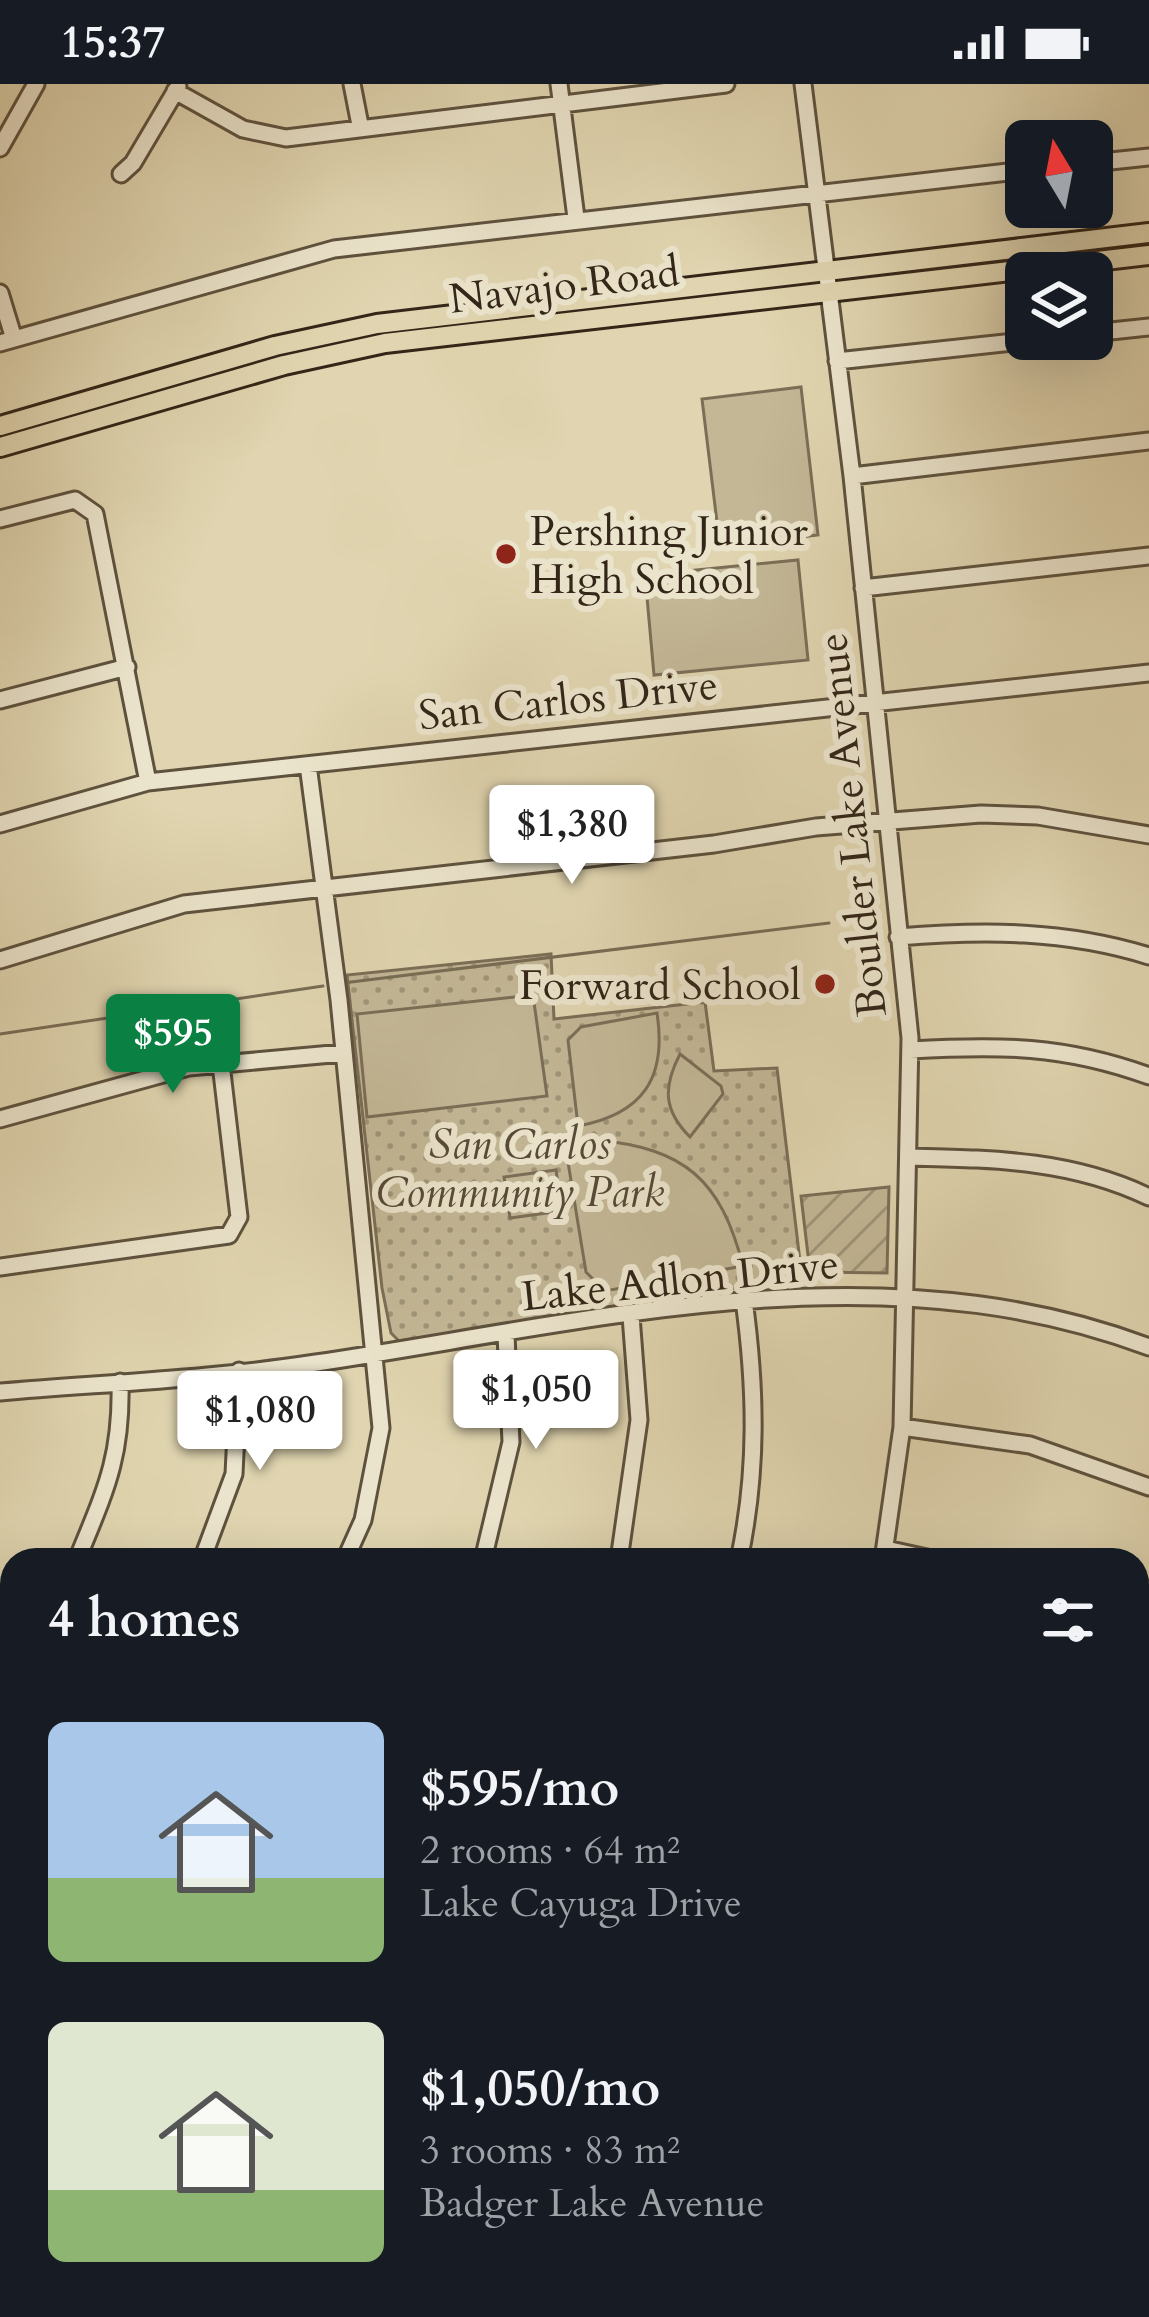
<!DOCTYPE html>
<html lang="en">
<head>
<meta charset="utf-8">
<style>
	body { margin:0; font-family:Cardo,serif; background:#20242c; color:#f1f3f6; height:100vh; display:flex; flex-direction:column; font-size:45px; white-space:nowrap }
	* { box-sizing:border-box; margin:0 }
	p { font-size:39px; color:#9ea1a6 }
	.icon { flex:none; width:66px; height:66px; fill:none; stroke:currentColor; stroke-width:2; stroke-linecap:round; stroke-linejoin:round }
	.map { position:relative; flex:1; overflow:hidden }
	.side { position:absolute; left:0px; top:1464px; width:1149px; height:771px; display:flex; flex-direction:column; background:#171b24; border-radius:36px 36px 0 0; box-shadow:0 12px 48px #0002 }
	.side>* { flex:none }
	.needle { width:78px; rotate:350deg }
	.tools { position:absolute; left:1005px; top:36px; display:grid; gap:24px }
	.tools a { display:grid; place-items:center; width:108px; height:108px; border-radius:18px; background:#171b24; box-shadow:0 12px 48px #0002; font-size:60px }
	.price { position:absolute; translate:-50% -102px; padding:0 27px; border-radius:12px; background:#fff; color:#222; font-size:39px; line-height:78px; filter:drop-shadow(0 3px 6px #0008) }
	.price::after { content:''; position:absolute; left:50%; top:72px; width:36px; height:27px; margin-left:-18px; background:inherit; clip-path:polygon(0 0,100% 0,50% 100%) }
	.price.active { background:#0b8043; color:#fff }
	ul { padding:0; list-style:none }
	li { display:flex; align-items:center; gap:36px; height:300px; padding:0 48px }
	li span { display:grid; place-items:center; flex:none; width:336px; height:240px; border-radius:18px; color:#555 }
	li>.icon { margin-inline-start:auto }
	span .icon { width:144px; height:144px; fill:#fffc; stroke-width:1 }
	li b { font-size:51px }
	h2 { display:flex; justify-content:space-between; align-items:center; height:144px; padding:0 48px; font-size:51px }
	.status { display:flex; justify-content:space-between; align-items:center; height:84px; padding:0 60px; background:#171b24; direction:ltr }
	.status svg { height:33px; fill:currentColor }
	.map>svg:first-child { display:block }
	.grass { fill:url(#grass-dots); stroke:#7b6e57; stroke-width:3 }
	.garden { fill:url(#garden-furrows); stroke:#7b6e57; stroke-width:3 }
	.pitch { fill:#c3b796; stroke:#7b6e57; stroke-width:3 }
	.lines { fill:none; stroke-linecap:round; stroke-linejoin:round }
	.stream { stroke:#776c54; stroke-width:3 }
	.minor-casing { stroke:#5e523e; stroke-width:21 }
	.major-casing { stroke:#332618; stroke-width:24 }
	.minor { stroke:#ebe4cc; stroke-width:15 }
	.major { stroke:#e0d5b0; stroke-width:18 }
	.poi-dot { fill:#8f2418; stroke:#ebe4cc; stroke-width:4.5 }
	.labels { text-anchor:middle; stroke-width:12; stroke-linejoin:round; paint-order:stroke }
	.street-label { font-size:42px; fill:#332618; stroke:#ebe4cc }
	.poi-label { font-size:42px; fill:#332618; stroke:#ebe4cc; text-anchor:start }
	.park-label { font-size:42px; font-style:italic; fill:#574a38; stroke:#ebe4cc }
</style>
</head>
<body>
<div class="status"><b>15:37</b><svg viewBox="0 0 49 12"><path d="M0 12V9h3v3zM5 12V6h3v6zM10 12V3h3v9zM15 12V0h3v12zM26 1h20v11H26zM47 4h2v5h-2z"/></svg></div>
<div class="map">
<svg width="1149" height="2233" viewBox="0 0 1149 2233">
	<defs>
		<pattern id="grass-dots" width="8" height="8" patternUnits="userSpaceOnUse" patternTransform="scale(3)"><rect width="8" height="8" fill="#c3b796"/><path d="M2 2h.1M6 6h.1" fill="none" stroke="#9f9579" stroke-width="1.8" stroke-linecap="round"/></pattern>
		<pattern id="garden-furrows" width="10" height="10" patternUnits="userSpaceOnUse" patternTransform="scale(3)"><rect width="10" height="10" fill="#c3b796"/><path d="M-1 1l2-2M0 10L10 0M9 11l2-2" fill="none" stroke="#9f9579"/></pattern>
	</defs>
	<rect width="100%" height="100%" fill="#e0d5b0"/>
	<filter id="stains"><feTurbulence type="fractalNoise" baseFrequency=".00167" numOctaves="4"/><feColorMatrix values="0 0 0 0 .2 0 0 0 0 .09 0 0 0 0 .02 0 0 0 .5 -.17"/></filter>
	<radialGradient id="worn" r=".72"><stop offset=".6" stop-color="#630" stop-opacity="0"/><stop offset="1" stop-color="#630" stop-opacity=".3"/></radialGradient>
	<!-- grass -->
	<path class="grass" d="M 551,870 L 554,935 L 705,918 L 714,987 L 777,984 L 802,1194 L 399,1257 L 391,1249 L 382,1204 L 347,891 Z"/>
	<!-- garden -->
	<path class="garden" d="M 889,1103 L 887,1189 L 810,1188 L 801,1112 Z"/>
	<!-- pitch -->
	<path class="pitch" d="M 801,303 L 818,451 L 720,463 L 702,315 Z
		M 798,476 L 808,576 L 654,591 L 645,491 Z
		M 533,911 L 547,1012 L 367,1033 L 357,930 Z
		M 657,929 C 667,994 643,1030 578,1042 L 568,956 L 581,943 Z
		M 680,970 L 721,1002 L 723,1010 L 690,1053 C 663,1026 663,1003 680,970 Z
		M 596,1056 C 685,1064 721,1096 743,1182 L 605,1207 L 586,1188 L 566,1066 Z
		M 556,1086 L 562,1127 L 510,1134 L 504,1093 Z"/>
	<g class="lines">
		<!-- stream -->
		<path class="stream" d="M 343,899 L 829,839
			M 0,950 L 323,902"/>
		<!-- minor casing -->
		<g class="minor-casing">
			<path id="minor" d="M 352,0 L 360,41
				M 559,0 L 576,134
				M 803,0 L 852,392 L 910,954 L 902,1343 L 883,1476
				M 175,7 L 243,45 L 286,54 L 726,0
				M 0,64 L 36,0
				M 1092,79 L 1149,73
				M 121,90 L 133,79 L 178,3
				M 0,209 L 14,255
				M 1092,249 L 1149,243
				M 0,259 L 334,165 L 1026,86
				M 837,277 L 1041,255
				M 852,392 L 1149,357
				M 0,435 L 75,416 L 95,430 L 148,698
				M 863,504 L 1149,472
				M 0,616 L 127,583
				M 308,681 L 339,916 L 381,1344 L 363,1436 L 345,1476
				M 0,740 L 148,698 L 1149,589
				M 898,853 C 985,846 1065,846 1149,872
				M 0,876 L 184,820 L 714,760 L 816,743 L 981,730 L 1038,732 L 1149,751
				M 910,966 C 999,961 1064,961 1149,992
				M 0,1035 L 189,983 L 343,969
				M 911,1073 C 995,1075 1072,1076 1149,1113
				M 0,1183 L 229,1151 L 239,1133 L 221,980
				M 0,1308 C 105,1299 212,1295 316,1279 C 591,1238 879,1161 1149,1263
				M 902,1343 L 1030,1361 L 1149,1403
				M 886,1465 L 936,1476
				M 77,1476 C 105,1407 122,1374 120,1298
				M 202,1476 L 234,1390 L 239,1287
				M 483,1476 L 511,1358 L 506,1251
				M 619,1476 L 639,1336 L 631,1232
				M 739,1476 C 758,1387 756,1305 744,1216
				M 1137,1530 L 1149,1505
				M 1137,1669 L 1149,1644
				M 9,1693 L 12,1675
				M 1137,1737 L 1149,1743
				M 1137,1863 L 1149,1872
				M 0,1978 L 12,1980
				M 108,2223 L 110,2233
				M 174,2233 L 234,2223"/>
		</g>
		<!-- major casing -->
		<g class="major-casing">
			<path id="major" d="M 0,342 L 275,262 L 377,240 L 1149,149
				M 0,363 L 284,281 L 385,259 L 1149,171
				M 1137,1577 L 1149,1552
				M 1137,1625 L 1149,1600
				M 0,1824 L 12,1826
				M 0,1845 L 12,1847
				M 1137,2065 L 1149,2126
				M 818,2233 L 823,2223
				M 842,2233 L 848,2223"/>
		</g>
		<!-- minor -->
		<use href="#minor" class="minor"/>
		<!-- major -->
		<use href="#major" class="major"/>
	</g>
	<!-- markers -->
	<g class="poi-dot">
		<circle cx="506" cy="470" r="12"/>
		<circle cx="825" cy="900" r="12"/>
	</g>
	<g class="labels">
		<!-- street labels -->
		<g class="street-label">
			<text transform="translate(564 200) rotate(-7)" y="15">Navajo Road</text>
			<text transform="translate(568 615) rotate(-6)" y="15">San Carlos Drive</text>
			<text transform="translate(851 741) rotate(-96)" y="15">Boulder Lake Avenue</text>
			<text transform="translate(680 1195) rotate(-6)" y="15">Lake Adlon Drive</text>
		</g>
		<!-- poi labels -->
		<g class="poi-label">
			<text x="530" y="461">Pershing Junior<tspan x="530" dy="48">High School</tspan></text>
			<text x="801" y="915" text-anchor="end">Forward School</text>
		</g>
		<!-- park labels -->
		<g class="park-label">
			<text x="520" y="1074">San Carlos<tspan x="520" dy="48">Community Park</tspan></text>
		</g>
	</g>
	<rect width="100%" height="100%" filter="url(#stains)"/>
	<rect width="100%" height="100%" fill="url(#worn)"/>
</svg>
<div class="tools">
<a><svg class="needle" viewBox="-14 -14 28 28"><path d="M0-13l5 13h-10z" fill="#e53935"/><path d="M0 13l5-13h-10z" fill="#9ea1a6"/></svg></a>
<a><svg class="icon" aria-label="layers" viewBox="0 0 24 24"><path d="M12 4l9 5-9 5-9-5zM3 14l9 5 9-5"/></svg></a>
</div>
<b class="price" style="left:572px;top:803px">$1,380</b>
<b class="price active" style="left:173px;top:1012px">$595</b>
<b class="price" style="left:536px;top:1368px">$1,050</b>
<b class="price" style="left:260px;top:1389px">$1,080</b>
<section class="side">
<h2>4 homes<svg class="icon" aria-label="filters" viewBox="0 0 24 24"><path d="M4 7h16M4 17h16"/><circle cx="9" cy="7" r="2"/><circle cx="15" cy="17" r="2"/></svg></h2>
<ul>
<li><span style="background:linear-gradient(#a9c7e8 65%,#8fb573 0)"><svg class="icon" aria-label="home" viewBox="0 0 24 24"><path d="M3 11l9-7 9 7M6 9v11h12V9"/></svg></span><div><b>$595/mo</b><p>2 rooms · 64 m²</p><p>Lake Cayuga Drive</p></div></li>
<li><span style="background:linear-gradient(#dfe7d0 70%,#8fb573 0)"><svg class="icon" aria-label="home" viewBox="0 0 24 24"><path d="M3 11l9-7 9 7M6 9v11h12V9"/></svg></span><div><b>$1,050/mo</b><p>3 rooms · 83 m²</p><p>Badger Lake Avenue</p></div></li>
</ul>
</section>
</div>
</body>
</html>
